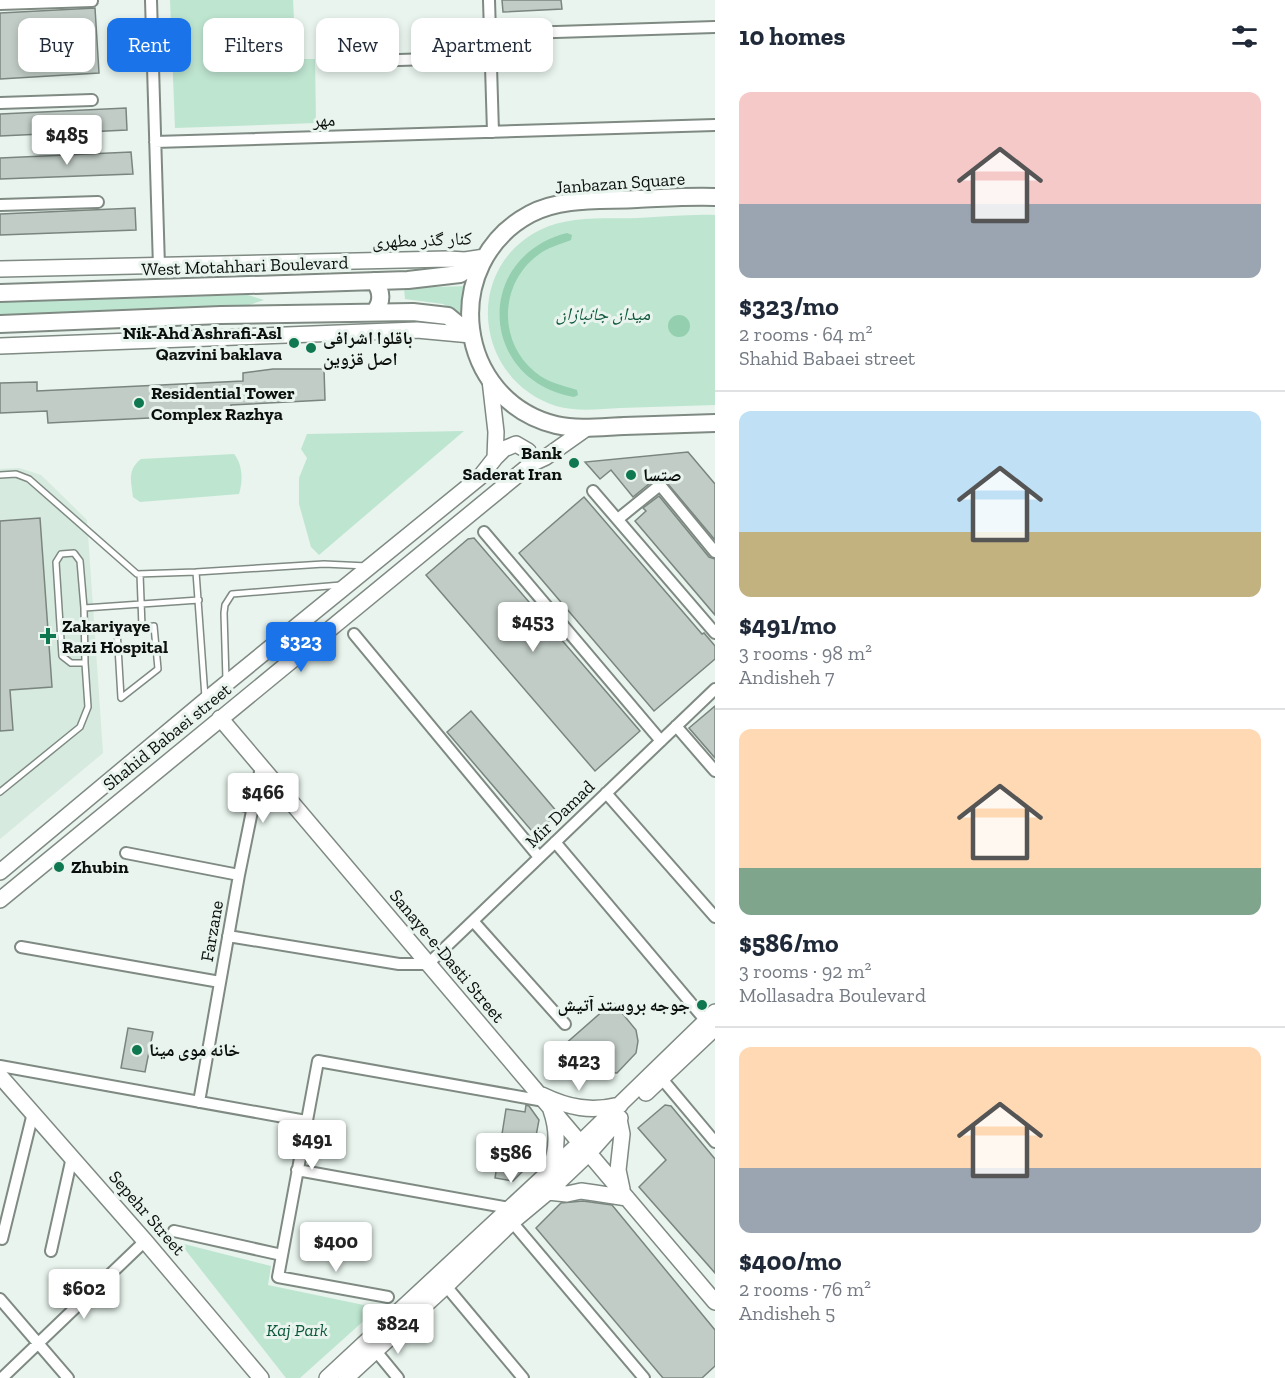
<!DOCTYPE html>
<html lang="en">
<head>
<meta charset="utf-8">
<style>
	body { margin:0; font-family:"Zilla Slab","Noto Naskh Arabic",serif; background:#f6f6f7; color:#1f2937; height:100vh; display:flex; flex-direction:column; font-size:22px; white-space:nowrap }
	* { box-sizing:border-box; margin:0 }
	p { font-size:20px; color:#747a83 }
	.icon { flex:none; width:33px; height:33px; fill:none; stroke:currentColor; stroke-width:2; stroke-linecap:round; stroke-linejoin:round }
	.map { position:relative; flex:1; overflow:hidden }
	.details { display:flex; flex-direction:column; background:#fff; width:570px }
	.details>* { flex:none }
	.hud { position:absolute; left:18px; top:18px; width:570px; height:54px; display:flex; gap:12px }
	.price { position:absolute; translate:-50% -51px; padding:0 14px; border-radius:6px; background:#fff; color:#222; font-size:20px; line-height:39px; filter:drop-shadow(0 2px 3px #0008) }
	.price::after { content:''; position:absolute; left:50%; top:36px; width:18px; height:14px; margin-left:-9px; background:inherit; clip-path:polygon(0 0,100% 0,50% 100%) }
	.price.on { background:#1a73e8; color:#fff }
	ul { padding:0; list-style:none }
	li { display:grid; align-content:center; gap:12px; height:318px; padding:0 24px }
	li+li { border-top:2px solid #e0e1e3 }
	li span { display:grid; place-items:center; height:186px; border-radius:12px; color:#555 }
	li>.icon { margin-inline-start:auto }
	span .icon { width:108px; height:108px; fill:#fffc; stroke-width:1 }
	li b { font-size:26px }
	h2 { display:flex; justify-content:space-between; align-items:center; height:72px; padding:0 24px; font-size:26px }
	.pill { padding:0 21px; border-radius:12px; background:#fff; box-shadow:0 3px 9px #0003; font-size:21px; line-height:54px }
	.pill.on { background:#1a73e8; color:#fff }
	main { display:flex; flex:1; min-height:0 }
	.map>svg:first-child { display:block }
	.built { fill:#d6eadf }
	.green { fill:#bee5d0 }
	.water { fill:#94cfb0 }
	.building { fill:#c1ccc6; stroke:#7a857f; stroke-width:1.5 }
	.lines { fill:none; stroke-linecap:round; stroke-linejoin:round }
	.lane-casing { stroke:#7f8a83; stroke-width:8 }
	.street-casing { stroke:#7f8a83; stroke-width:14 }
	.secondary-casing { stroke:#7f8a83; stroke-width:18 }
	.primary-casing { stroke:#7f8a83; stroke-width:20 }
	.lane { stroke:#fff; stroke-width:5 }
	.street { stroke:#fff; stroke-width:10 }
	.secondary { stroke:#fff; stroke-width:15 }
	.primary { stroke:#fff; stroke-width:16 }
	.poi-dot { fill:#0f7851; stroke:#e8f4ed; stroke-width:2 }
	.labels { text-anchor:middle; stroke-width:6; stroke-linejoin:round; paint-order:stroke }
	.street-label { font-size:18px; fill:#0b0f0d; stroke:#e8f4ed }
	.park-label { font-size:18px; font-style:italic; fill:#0e583b; stroke:#e8f4ed }
	.poi-label { font-size:18px; font-weight:bold; fill:#0b0f0d; stroke:#e8f4ed; text-anchor:start }
</style>
</head>
<body>
<main>
<div class="map">
<svg width="715" height="1378" viewBox="0 0 715 1378">
	<rect width="100%" height="100%" fill="#e8f4ed"/>
	<!-- built -->
	<path class="built" d="M 19,468 L 41,475 L 87,520 L 103,753 L 0,839 L 0,469 Z"/>
	<!-- green -->
	<path class="green" d="M 170,0 L 293,0 L 296,59 L 315,59 L 316,123 L 175,128 Z
		M 715,215 L 715,405 C 683,406 651,407 620,408 C 599,409 577,412 556,406 C 475,380 462,269 540,230 C 569,215 606,219 638,218 C 663,217 689,214 715,215 Z
		M 468,286 L 463,314 L 443,304 L 405,299 L 404,288 Z
		M 248,295 L 264,300 L 246,306 L 0,315 L 0,302 Z
		M 464,431 L 319,555 L 311,547 L 299,504 L 299,478 L 307,458 L 301,449 L 307,434 Z
		M 234,454 C 243,465 243,481 239,494 L 140,502 L 133,497 C 131,481 127,470 141,459 Z
		M 180,1243 L 271,1266 L 268,1285 L 378,1308 L 300,1378 L 286,1378 Z"/>
	<!-- water -->
	<path class="water" d="M 567,233 L 572,235 L 571,240 C 559,245 548,247 538,255 C 499,284 498,342 535,372 C 548,383 562,385 577,390 L 578,395 L 574,397 C 479,381 473,257 567,233 Z
		M668 326a11 11 0 1 1 22 0a11 11 0 1 1-22 0Z"/>
	<!-- building -->
	<path class="building" d="M 502,0 L 561,0 L 562,9 L 503,12 Z
		M 95,8 L 99,73 L 0,79 L 0,13 Z
		M 126,108 L 127,130 L 0,136 L 0,114 Z
		M 131,152 L 133,174 L 0,179 L 0,158 Z
		M 135,208 L 136,230 L 0,235 L 0,214 Z
		M 273,369 L 324,369 L 325,400 L 231,405 L 231,414 L 48,423 L 47,411 L 0,413 L 0,383 L 37,382 L 37,391 L 243,381 L 243,373 Z
		M 688,452 L 715,484 L 715,540 L 663,478 L 655,479 L 633,497 L 611,470 L 600,479 L 585,462 Z
		M 659,496 L 709,557 L 715,559 L 715,615 L 635,521 L 646,511 L 643,508 Z
		M 584,497 L 702,634 L 704,633 L 715,646 L 715,659 L 654,711 L 519,553 Z
		M 40,518 L 52,687 L 10,690 L 13,730 L 0,731 L 0,521 Z
		M 474,538 L 640,731 L 595,771 L 426,575 L 468,539 Z
		M 715,706 L 715,758 L 689,728 Z
		M 471,711 L 558,813 L 540,829 L 531,830 L 447,732 Z
		M 613,1002 L 636,1030 L 638,1041 L 636,1053 L 617,1073 L 602,1072 L 591,1058 L 582,1058 L 568,1069 L 555,1068 L 547,1060 Z
		M 128,1028 L 153,1032 L 145,1072 L 121,1068 Z
		M 526,1105 L 529,1106 L 539,1120 L 531,1163 L 513,1181 L 495,1178 L 506,1109 L 525,1112 Z
		M 665,1105 L 671,1106 L 715,1159 L 715,1273 L 639,1187 L 666,1160 L 638,1128 Z
		M 583,1201 L 612,1205 L 715,1330 L 715,1366 L 702,1378 L 663,1378 L 536,1228 L 561,1203 Z"/>
	<g class="lines">
		<!-- lane casing -->
		<g class="lane-casing">
			<path id="lane" d="M 0,475 L 16,474 L 29,479 L 137,574 L 196,572
				M 140,574 L 142,627
				M 84,608 L 85,663
				M 154,626 L 158,669 L 121,698 L 117,630 Z
				M 226,680 L 224,613 L 225,605 L 232,594 L 341,585
				M 205,697 L 196,572 L 324,564 L 367,566
				M 0,792 L 80,727 L 88,707 L 85,663 L 71,663 L 62,656 L 56,562 L 61,554 L 74,553 L 80,561 L 84,608 L 199,600
				M 237,807 L 251,810"/>
		</g>
		<!-- street casing -->
		<g class="street-casing">
			<path id="street" d="M 151,0 L 159,267
				M 489,0 L 493,132
				M 0,4 L 92,1
				M 490,34 L 715,27
				M 338,62 L 491,57
				M 0,103 L 92,100
				M 155,142 L 715,125
				M 0,205 L 98,202
				M 593,491 L 715,633
				M 618,519 L 660,485 L 715,552
				M 484,532 L 661,741
				M 354,634 L 539,857
				M 676,726 L 715,771
				M 606,793 L 715,917
				M 555,842 L 706,1021
				M 126,853 L 239,875
				M 473,921 L 565,1024
				M 228,936 L 399,964 L 428,964 L 715,689
				M 21,947 L 220,982
				M 0,1066 L 306,1121
				M 662,1079 L 715,1142
				M 199,1102 L 239,875 L 261,767
				M 297,1170 L 510,1208
				M 512,1222 L 644,1378
				M 174,1231 L 282,1255
				M 2,1239 L 33,1113
				M 51,1251 L 72,1157
				M 446,1286 L 523,1378
				M 388,1297 L 278,1277 L 318,1061 L 544,1101
				M 0,1299 L 68,1378
				M 375,1350 L 398,1378
				M 2,1378 L 145,1241"/>
		</g>
		<!-- secondary casing -->
		<g class="secondary-casing">
			<path id="secondary" d="M 0,269 L 448,259 L 465,260 L 485,257
				M 0,346 L 417,330 L 471,335
				M 495,458 L 504,449 L 516,444 L 528,451 L 531,464
				M 220,718 L 715,1302
				M 0,872 L 206,700 L 480,477 L 495,458 L 496,432 L 490,380
				M 0,900 L 531,464 L 546,457 L 587,428
				M 0,1076 L 145,1241 L 261,1378
				M 646,1093 L 715,1028
				M 542,1095 C 569,1108 591,1112 620,1105
				M 619,1119 L 622,1134 L 618,1170 L 622,1189
				M 549,1171 C 558,1151 558,1130 551,1110
				M 548,1192 L 567,1194 L 581,1191 L 595,1193 L 627,1198
				M 327,1378 L 580,1143 L 715,1012
				M 346,1378 L 446,1286 L 512,1222 L 548,1192 L 589,1153 L 620,1118"/>
		</g>
		<!-- primary casing -->
		<g class="primary-casing">
			<path id="primary" d="M 715,197 C 689,196 663,198 637,199 C 602,201 562,197 530,214 C 439,263 455,400 556,425 C 578,430 601,427 624,426 C 654,425 685,424 715,423
				M 374,281 C 382,291 383,302 374,312
				M 0,293 L 408,280 L 460,274 L 484,258
				M 0,324 L 221,315 L 413,312 L 448,316 L 471,335"/>
		</g>
		<!-- lane -->
		<use href="#lane" class="lane"/>
		<!-- street -->
		<use href="#street" class="street"/>
		<!-- secondary -->
		<use href="#secondary" class="secondary"/>
		<!-- primary -->
		<use href="#primary" class="primary"/>
	</g>
	<!-- markers -->
	<g class="poi-dot">
		<circle cx="294" cy="343" r="6"/>
		<circle cx="311" cy="348" r="6"/>
		<circle cx="139" cy="403" r="6"/>
		<circle cx="574" cy="463" r="6"/>
		<circle cx="631" cy="475" r="6"/>
		<path d="M45 627h6v6h6v6h-6v6h-6v-6h-6v-6h6z"/>
		<circle cx="59" cy="867" r="6"/>
		<circle cx="702" cy="1005" r="6"/>
		<circle cx="137" cy="1050" r="6"/>
	</g>
	<g class="labels">
		<!-- street labels -->
		<g class="street-label">
			<text transform="translate(324 120) rotate(-2)" y="6">مهر</text>
			<text transform="translate(620 183) rotate(-4)" y="6">Janbazan Square</text>
			<text transform="translate(422 240) rotate(-2)" y="6">کنار گذر مطهری</text>
			<text transform="translate(245 266) rotate(-2)" y="6">West Motahhari Boulevard</text>
			<text transform="translate(167 737) rotate(-39)" y="6">Shahid Babaei street</text>
			<text transform="translate(560 814) rotate(-44)" y="6">Mir Damad</text>
			<text transform="translate(212 931) rotate(-80)" y="6">Farzane</text>
			<text transform="translate(447 956) rotate(50)" y="6">Sanaye-e-Dasti Street</text>
			<text transform="translate(147 1213) rotate(49)" y="6">Sepehr Street</text>
		</g>
		<!-- park labels -->
		<g class="park-label">
			<text x="603" y="320">میدان جانبازان</text>
			<text x="297" y="1336">Kaj Park</text>
		</g>
		<!-- poi labels -->
		<g class="poi-label">
			<text x="282" y="339" text-anchor="end">Nik-Ahd Ashrafi-Asl<tspan x="282" dy="21">Qazvini baklava</tspan></text>
			<text x="323" y="344">باقلوا اشرافی<tspan x="323" dy="21">اصل قزوین</tspan></text>
			<text x="151" y="399">Residential Tower<tspan x="151" dy="21">Complex Razhya</tspan></text>
			<text x="562" y="459" text-anchor="end">Bank<tspan x="562" dy="21">Saderat Iran</tspan></text>
			<text x="643" y="481">صتسا</text>
			<text x="62" y="632">Zakariyaye<tspan x="62" dy="21">Razi Hospital</tspan></text>
			<text x="71" y="873">Zhubin</text>
			<text x="690" y="1011" text-anchor="end">جوجه بروستد آتیش</text>
			<text x="149" y="1056">خانه موی مینا</text>
		</g>
	</g>
</svg>
<b class="price" style="left:67px;top:166px">$485</b>
<b class="price" style="left:533px;top:653px">$453</b>
<b class="price on" style="left:301px;top:673px">$323</b>
<b class="price" style="left:263px;top:824px">$466</b>
<b class="price" style="left:579px;top:1092px">$423</b>
<b class="price" style="left:312px;top:1171px">$491</b>
<b class="price" style="left:511px;top:1184px">$586</b>
<b class="price" style="left:336px;top:1273px">$400</b>
<b class="price" style="left:84px;top:1320px">$602</b>
<b class="price" style="left:398px;top:1355px">$824</b>
<div class="hud">
<a class="pill">Buy</a>
<a class="pill on">Rent</a>
<a class="pill">Filters</a>
<a class="pill">New</a>
<a class="pill">Apartment</a>
</div>
</div>
<section class="details">
<h2>10 homes<svg class="icon" aria-label="filters" viewBox="0 0 24 24"><path d="M4 7h16M4 17h16"/><circle cx="9" cy="7" r="2"/><circle cx="15" cy="17" r="2"/></svg></h2>
<ul>
<li><span style="background:linear-gradient(#f6c9c9 60%,#9aa5b1 0)"><svg class="icon" aria-label="home" viewBox="0 0 24 24"><path d="M3 11l9-7 9 7M6 9v11h12V9"/></svg></span><div><b>$323/mo</b><p>2 rooms · 64 m²</p><p>Shahid Babaei street</p></div></li>
<li><span style="background:linear-gradient(#bfe0f5 65%,#c2b280 0)"><svg class="icon" aria-label="home" viewBox="0 0 24 24"><path d="M3 11l9-7 9 7M6 9v11h12V9"/></svg></span><div><b>$491/mo</b><p>3 rooms · 98 m²</p><p>Andisheh 7</p></div></li>
<li><span style="background:linear-gradient(#ffd9b3 75%,#7fa58c 0)"><svg class="icon" aria-label="home" viewBox="0 0 24 24"><path d="M3 11l9-7 9 7M6 9v11h12V9"/></svg></span><div><b>$586/mo</b><p>3 rooms · 92 m²</p><p>Mollasadra Boulevard</p></div></li>
<li><span style="background:linear-gradient(#ffd9b3 65%,#9aa5b1 0)"><svg class="icon" aria-label="home" viewBox="0 0 24 24"><path d="M3 11l9-7 9 7M6 9v11h12V9"/></svg></span><div><b>$400/mo</b><p>2 rooms · 76 m²</p><p>Andisheh 5</p></div></li>
</ul>
</section>
</main>
</body>
</html>
